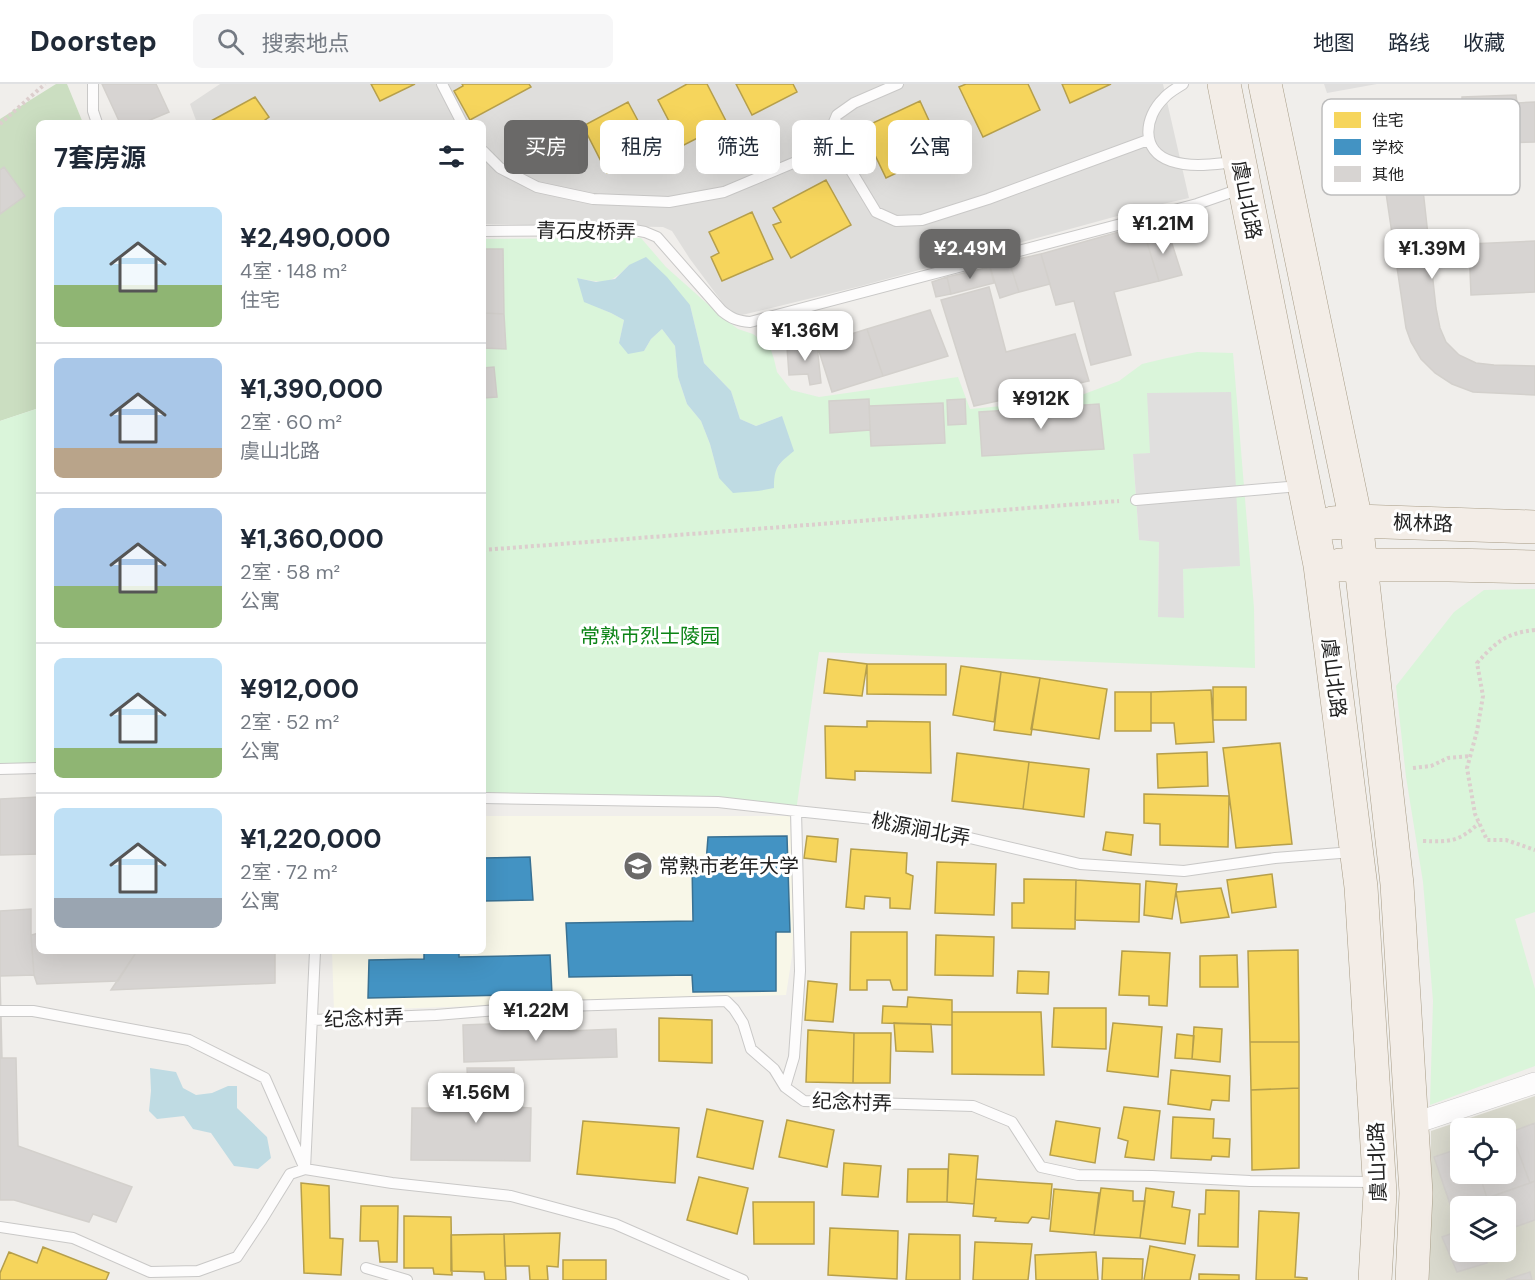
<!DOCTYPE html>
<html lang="zh">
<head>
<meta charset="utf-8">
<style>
	body { margin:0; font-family:"DM Sans","Noto Sans SC",sans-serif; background:#f6f6f7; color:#1f2937; height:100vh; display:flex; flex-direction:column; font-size:22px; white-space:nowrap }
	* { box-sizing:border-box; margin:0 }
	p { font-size:20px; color:#747a83 }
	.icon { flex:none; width:33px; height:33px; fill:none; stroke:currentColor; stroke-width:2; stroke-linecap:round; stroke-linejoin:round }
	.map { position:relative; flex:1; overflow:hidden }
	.side { position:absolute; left:36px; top:36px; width:450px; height:834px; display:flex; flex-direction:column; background:#fff; border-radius:9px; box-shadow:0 6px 24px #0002 }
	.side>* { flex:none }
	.banner { position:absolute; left:504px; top:36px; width:570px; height:54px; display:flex; gap:12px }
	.buttons { position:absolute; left:1450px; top:1034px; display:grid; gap:12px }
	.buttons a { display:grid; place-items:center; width:66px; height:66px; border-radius:9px; background:#fff; box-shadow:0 6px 24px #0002; font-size:30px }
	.price { position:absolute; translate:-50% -51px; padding:0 14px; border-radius:12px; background:#fff; color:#222; font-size:20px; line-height:39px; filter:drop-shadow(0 2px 3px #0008) }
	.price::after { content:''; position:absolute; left:50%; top:36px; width:18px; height:14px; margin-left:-9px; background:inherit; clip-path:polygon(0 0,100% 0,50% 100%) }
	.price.on { background:#6a6968; color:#fff }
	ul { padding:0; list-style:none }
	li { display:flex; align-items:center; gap:18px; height:150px; padding:0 18px }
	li+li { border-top:2px solid #e0e1e3 }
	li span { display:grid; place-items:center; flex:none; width:168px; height:120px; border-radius:9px; color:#555 }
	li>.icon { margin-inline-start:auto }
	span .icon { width:72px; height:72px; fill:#fffc; stroke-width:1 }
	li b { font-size:26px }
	h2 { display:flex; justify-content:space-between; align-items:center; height:72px; padding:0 18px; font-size:26px }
	.chip { padding:0 21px; border-radius:9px; background:#fff; box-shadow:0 6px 24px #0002; font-size:21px; line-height:54px }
	.chip.on { background:#6a6968; color:#fff }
	header { display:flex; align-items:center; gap:36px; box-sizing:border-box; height:84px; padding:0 30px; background:#fff; border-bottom:2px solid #e0e1e3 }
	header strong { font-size:28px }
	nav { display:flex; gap:33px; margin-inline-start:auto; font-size:21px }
	.search { width:420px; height:54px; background:#f6f6f7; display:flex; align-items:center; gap:15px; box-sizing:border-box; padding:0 21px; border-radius:9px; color:#747a83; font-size:22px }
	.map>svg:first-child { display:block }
	.residential { fill:#dfdedc }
	.education { fill:#f8f7e8 }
	.construction { fill:#d9d9cd; fill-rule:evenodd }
	.forest { fill:#cbdec1 }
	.park { fill:#daf5da; fill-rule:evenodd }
	.parking { fill:#e0dfde }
	.water { fill:#bfdbe3 }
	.homes { fill:#f6d55c; stroke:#b69f4b; stroke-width:1.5 }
	.schools { fill:#4393c3; stroke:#397193; stroke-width:1.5 }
	.building { fill:#d7d4d2; stroke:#d3d0cc; stroke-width:1.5 }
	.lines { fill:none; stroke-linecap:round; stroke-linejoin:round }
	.lane-casing { stroke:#c9c8c7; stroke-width:12 }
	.street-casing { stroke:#c9c8c7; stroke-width:22 }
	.primary-casing { stroke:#a79c86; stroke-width:34 }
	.path { stroke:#dccecd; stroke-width:4; stroke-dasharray:3 3; stroke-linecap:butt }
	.lane { stroke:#fdfcfc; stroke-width:10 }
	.street { stroke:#fdfcfc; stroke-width:21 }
	.primary { stroke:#f3ede7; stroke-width:33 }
	.labels { text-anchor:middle; stroke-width:6; stroke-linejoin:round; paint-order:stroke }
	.street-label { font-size:20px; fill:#222; stroke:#fff }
	.park-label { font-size:20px; fill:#0c8416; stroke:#fff }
	.poi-label { font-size:20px; fill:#222; stroke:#fff; text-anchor:start }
	.key { fill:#fff; stroke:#bdbdbd; stroke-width:1.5 }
	.key-label { font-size:16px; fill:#222 }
</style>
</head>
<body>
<header>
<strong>Doorstep</strong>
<div class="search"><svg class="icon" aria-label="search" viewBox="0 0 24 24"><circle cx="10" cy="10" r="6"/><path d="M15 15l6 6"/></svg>搜索地点</div>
<nav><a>地图</a><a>路线</a><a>收藏</a></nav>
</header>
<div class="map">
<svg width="1535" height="1196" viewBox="0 0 1535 1196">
	<rect width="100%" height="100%" fill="#f0eeeb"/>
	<!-- residential -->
	<path class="residential" d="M 220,0 L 1163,0 L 1189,114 L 1154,122 L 861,202 L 742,231 L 734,230 L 728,226 L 690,175 L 672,147 L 663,143 L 483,140 L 483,39 L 197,39 L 190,20 Z"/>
	<!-- education -->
	<path class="education" d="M 483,732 L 790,732 L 794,832 L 792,872 L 786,911 L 334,927 L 332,867 L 483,867 Z"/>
	<!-- construction -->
	<path class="construction" d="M 1535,1012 L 1535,1196 L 1429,1196 L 1431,1047 ZM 1461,1044 L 1506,1044 L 1506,1089 L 1461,1089 ZM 1461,1122 L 1506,1122 L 1506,1167 L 1461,1167 Z"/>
	<!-- forest -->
	<path class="forest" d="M 56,0 L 67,0 L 83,39 L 39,39 L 39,324 L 0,337 L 0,35 Z"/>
	<!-- park -->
	<path class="park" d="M 641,154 L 666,183 L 722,233 L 738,245 L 753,250 L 770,263 L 774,275 L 777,288 L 791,306 L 819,313 L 958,293 L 970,325 L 1068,316 L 1119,297 L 1142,280 L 1167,274 L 1197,268 L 1233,269 L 1254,524 L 1255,584 L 819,568 L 796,727 L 483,710 L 483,155 ZM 629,181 L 690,221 L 704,279 L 731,307 L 740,335 L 756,342 L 782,332 L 782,377 L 774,389 L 719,394 L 710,360 L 701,337 L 687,320 L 678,293 L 675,262 L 662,245 L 651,255 L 644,267 L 619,259 L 624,236 L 611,229 L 599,224 L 577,194 C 604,199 609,202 629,181 ZM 1150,369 L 1240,482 L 1183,485 L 1184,533 L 1158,533 L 1159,457 L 1139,456 L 1133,371 Z
		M 39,324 L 39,684 L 0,685 L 0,337 Z
		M 1535,505 L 1535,828 L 1515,835 L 1535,905 L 1535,982 L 1430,1021 L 1433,917 L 1423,798 L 1406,693 L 1396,602 L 1454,528 L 1484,506 Z"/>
	<!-- parking -->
	<path class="parking" d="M 1324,0 L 1377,0 L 1327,9 Z
		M 1231,308 L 1240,482 L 1183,485 L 1184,534 L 1158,533 L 1159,458 L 1139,456 L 1133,370 L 1150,369 L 1147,309 Z"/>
	<!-- water -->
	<path class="water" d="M 646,173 L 667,193 L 690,221 L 704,279 L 731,307 L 740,335 L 756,342 L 782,332 L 794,367 C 778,380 774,383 774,404 L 758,407 L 733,409 L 719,394 L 710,360 L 701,337 L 687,320 L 678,293 L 675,262 L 662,245 L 651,255 L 644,267 L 628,270 L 619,259 L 624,236 L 611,229 L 584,218 L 577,194 L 596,198 L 615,195 L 629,181 Z
		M 150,984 L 176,988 L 183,1004 L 196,1011 L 212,1009 L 228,1002 L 237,1002 L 237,1024 L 267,1053 L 271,1074 L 258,1085 L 234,1082 L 211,1049 L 193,1045 L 184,1032 L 157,1035 L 149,1027 L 151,1007 Z"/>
	<!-- homes -->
	<path class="homes" d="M 371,0 L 415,0 L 380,17 Z
		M 462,0 L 529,0 L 531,3 L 470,36 L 454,7 L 463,2 Z
		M 687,0 L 707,0 L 727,39 L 682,62 L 658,16 Z
		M 736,0 L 793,0 L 797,8 L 752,31 Z
		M 966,0 L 1028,0 L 1040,26 L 983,53 L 959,3 Z
		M 1062,0 L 1111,0 L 1070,19 Z
		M 255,13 L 269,33 L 261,39 L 213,39 L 211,37 Z
		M 920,17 L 943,67 L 886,94 L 862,44 Z
		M 628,18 L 653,65 L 607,89 L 583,42 Z
		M 826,96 L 851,141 L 791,174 L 773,141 L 781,138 L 773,124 Z
		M 752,128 L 773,175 L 722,197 L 711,173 L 719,169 L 709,148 Z
		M 828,575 L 867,580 L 862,612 L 824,609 Z
		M 867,580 L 946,580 L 946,611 L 867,610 Z
		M 961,582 L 1001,588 L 994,638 L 953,631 Z
		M 1001,588 L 1040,594 L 1031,651 L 994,646 Z
		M 1040,594 L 1107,605 L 1099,655 L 1031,645 Z
		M 1213,603 L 1246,603 L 1246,636 L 1213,636 Z
		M 1211,606 L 1214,658 L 1176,660 L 1174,639 L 1151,639 L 1151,608 Z
		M 1115,608 L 1151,608 L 1151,647 L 1115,647 Z
		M 867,637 L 930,638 L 931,689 L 855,687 L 855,696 L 826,694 L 825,642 L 867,643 Z
		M 1280,659 L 1292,760 L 1236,764 L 1223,664 Z
		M 1207,668 L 1208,702 L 1158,704 L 1157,670 Z
		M 957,669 L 1029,678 L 1023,725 L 952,717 Z
		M 1029,678 L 1089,685 L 1084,733 L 1023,725 Z
		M 1144,710 L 1229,712 L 1228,763 L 1160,761 L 1160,740 L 1144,739 Z
		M 1106,748 L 1133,751 L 1131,771 L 1103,766 Z
		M 807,752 L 838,755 L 836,778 L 804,774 Z
		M 851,765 L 907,769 L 906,789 L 913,792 L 910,825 L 890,824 L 890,814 L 865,812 L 864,825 L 846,823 Z
		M 937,778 L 996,780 L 994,831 L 935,829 Z
		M 1272,790 L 1276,823 L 1232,829 L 1227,796 Z
		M 1024,795 L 1076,796 L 1075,845 L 1012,844 L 1012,819 L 1024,819 Z
		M 1076,796 L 1140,800 L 1139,838 L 1075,836 Z
		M 1146,797 L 1177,800 L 1172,835 L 1144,831 Z
		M 1221,804 L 1229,833 L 1181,839 L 1176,808 Z
		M 851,848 L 907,848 L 907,906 L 893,906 L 890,896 L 867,896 L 867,906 L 850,906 Z
		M 936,851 L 994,853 L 993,892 L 935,891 Z
		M 1298,866 L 1299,958 L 1250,958 L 1248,867 Z
		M 1122,867 L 1170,869 L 1167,922 L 1149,921 L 1149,912 L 1119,911 Z
		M 1237,871 L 1238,903 L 1200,903 L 1200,872 Z
		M 1018,887 L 1049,888 L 1048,910 L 1017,909 Z
		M 808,897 L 837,900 L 833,938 L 805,936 Z
		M 908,913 L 952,916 L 952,941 L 882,939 L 883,922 L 907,923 Z
		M 1054,924 L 1106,924 L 1106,965 L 1052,963 Z
		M 952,928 L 1041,928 L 1044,991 L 952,990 Z
		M 659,934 L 712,936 L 712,979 L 659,977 Z
		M 894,939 L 931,940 L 933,968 L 896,967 Z
		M 1113,939 L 1162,943 L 1158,993 L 1107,987 Z
		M 1194,943 L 1222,945 L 1220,978 L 1192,975 Z
		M 808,946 L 854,949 L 853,999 L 806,998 Z
		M 854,949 L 891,949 L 890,999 L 853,999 Z
		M 1177,950 L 1194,952 L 1192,975 L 1175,974 Z
		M 1250,958 L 1299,958 L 1299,1004 L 1251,1006 Z
		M 1171,986 L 1230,992 L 1229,1017 L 1212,1016 L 1210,1026 L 1168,1020 Z
		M 1299,1004 L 1299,1084 L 1252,1086 L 1251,1006 Z
		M 1124,1023 L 1160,1027 L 1154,1076 L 1125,1073 L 1128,1057 L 1118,1054 Z
		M 707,1025 L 763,1037 L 753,1085 L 697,1073 Z
		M 1173,1033 L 1214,1035 L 1213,1054 L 1230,1055 L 1229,1073 L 1212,1072 L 1211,1076 L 1171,1074 Z
		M 787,1036 L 834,1046 L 827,1083 L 779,1073 Z
		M 583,1037 L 679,1044 L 675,1099 L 577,1090 Z
		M 1056,1037 L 1100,1044 L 1095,1079 L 1050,1071 Z
		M 949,1070 L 978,1072 L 974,1120 L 947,1118 Z
		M 844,1079 L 881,1082 L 878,1113 L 842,1111 Z
		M 908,1085 L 948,1085 L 947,1118 L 907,1118 Z
		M 699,1093 L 748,1104 L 737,1150 L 687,1136 Z
		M 976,1095 L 1052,1100 L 1049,1135 L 1032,1133 L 1028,1139 L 995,1137 L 996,1134 L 973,1132 Z
		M 301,1099 L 329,1102 L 330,1154 L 343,1155 L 341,1191 L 304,1189 Z
		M 1101,1104 L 1133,1107 L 1133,1117 L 1145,1117 L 1140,1154 L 1094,1151 Z
		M 1146,1104 L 1174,1108 L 1172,1123 L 1190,1126 L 1185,1160 L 1140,1154 Z
		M 1054,1105 L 1099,1109 L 1094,1151 L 1050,1147 Z
		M 1206,1106 L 1239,1107 L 1238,1163 L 1198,1162 L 1199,1130 L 1205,1130 Z
		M 753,1118 L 814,1118 L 814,1160 L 754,1160 Z
		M 361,1122 L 398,1122 L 397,1178 L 380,1178 L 378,1157 L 360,1157 Z
		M 1259,1127 L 1299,1129 L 1295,1193 L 1307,1194 L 1307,1196 L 1256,1196 Z
		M 404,1132 L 451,1133 L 452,1191 L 434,1190 L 433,1184 L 404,1184 Z
		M 830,1144 L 898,1147 L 897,1195 L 828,1191 Z
		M 560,1149 L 558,1183 L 547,1182 L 548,1196 L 530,1196 L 529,1182 L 505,1182 L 504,1150 Z
		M 504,1150 L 506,1196 L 485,1196 L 484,1188 L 451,1187 L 451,1151 Z
		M 909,1150 L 960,1151 L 960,1196 L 906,1196 Z
		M 975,1158 L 1032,1160 L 1028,1196 L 973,1196 Z
		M 1150,1162 L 1195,1171 L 1190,1196 L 1144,1196 Z
		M 43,1163 L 109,1189 L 106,1196 L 0,1196 L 0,1189 L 9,1168 L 37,1179 Z
		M 1096,1168 L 1098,1196 L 1036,1196 L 1035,1171 Z
		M 1103,1174 L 1143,1175 L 1142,1196 L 1102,1196 Z
		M 563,1176 L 606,1176 L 606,1196 L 563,1196 Z
		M 1199,1190 L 1239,1191 L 1239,1196 L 1199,1196 Z"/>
	<!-- schools -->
	<path class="schools" d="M 787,752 L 790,848 L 776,848 L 776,907 L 693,908 L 692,891 L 569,893 L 566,839 L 693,837 L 692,779 L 706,779 L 708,753 Z
		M 530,773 L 533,816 L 483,817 L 483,774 Z
		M 424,867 L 459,867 L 459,873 L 550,871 L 552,910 L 368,914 L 369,876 L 424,875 Z"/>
	<!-- building -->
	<path class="building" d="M 102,0 L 156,0 L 169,28 L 143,39 L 120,39 Z
		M 1516,11 L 1517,19 L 1535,18 L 1535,58 L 1441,61 L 1439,19 L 1462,18 L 1462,13 Z
		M 1417,51 L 1436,224 L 1440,244 L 1446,258 L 1459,271 L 1476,279 L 1494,281 L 1535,282 L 1535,311 L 1473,308 L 1452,300 L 1435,289 L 1421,275 L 1411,258 L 1406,244 L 1378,55 Z
		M 4,83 L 25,112 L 0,130 L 0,86 Z
		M 1140,142 L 1145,152 L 1159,197 L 1114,208 L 1131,271 L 1091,281 L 1074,217 L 1056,221 L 1041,170 Z
		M 1167,144 L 1182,191 L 1159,197 L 1145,152 Z
		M 1535,157 L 1535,208 L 1471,211 L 1469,160 Z
		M 483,165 L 503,165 L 504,230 L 483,229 Z
		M 1041,170 L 1050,200 L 1019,208 L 1009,177 Z
		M 1009,177 L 1019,208 L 1000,214 L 990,183 Z
		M 990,183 L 994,199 L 951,210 L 947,193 Z
		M 947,193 L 951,210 L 936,213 L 932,198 Z
		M 989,203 L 1006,268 L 1075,250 L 1089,297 L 974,322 L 941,216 Z
		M 930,226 L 948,272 L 883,292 L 867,245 Z
		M 483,229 L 504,230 L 506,265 L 483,264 Z
		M 805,237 L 808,258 L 787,263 L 779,262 L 776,241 Z
		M 867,245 L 883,292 L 832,308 L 817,261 Z
		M 817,261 L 821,299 L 810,301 L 808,290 L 789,291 L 787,263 Z
		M 494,283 L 497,313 L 483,314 L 483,284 Z
		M 869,315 L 870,346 L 830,349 L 829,317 Z
		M 965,315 L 966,340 L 948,341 L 947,316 Z
		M 943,319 L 945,359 L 871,362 L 869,322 Z
		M 1099,320 L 1104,365 L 982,372 L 979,328 Z
		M 39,713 L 39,770 L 0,771 L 0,715 Z
		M 31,825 L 31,851 L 34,891 L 0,892 L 2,974 L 0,974 L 0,827 Z
		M 39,849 L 39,867 L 137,867 L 118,897 L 37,900 L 34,891 L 31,851 Z
		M 137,867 L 275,867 L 275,899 L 111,906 Z
		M 569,937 L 569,947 L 616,945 L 617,973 L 464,978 L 463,941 Z
		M 0,974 L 16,974 L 18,1062 L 132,1103 L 116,1138 L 93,1130 L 89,1138 L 14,1116 L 0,1116 Z
		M 467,984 L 514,984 L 514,1023 L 531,1024 L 530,1077 L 411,1076 L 412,1024 L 469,1024 Z
		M 1535,1039 L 1535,1097 L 1530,1099 L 1511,1048 Z
		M 1511,1048 L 1530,1099 L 1487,1114 L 1479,1089 L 1506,1089 L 1506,1050 Z
		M 1461,1064 L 1461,1089 L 1479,1089 L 1487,1114 L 1452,1126 L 1434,1073 Z
		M 1535,1097 L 1535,1136 L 1506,1146 L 1506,1122 L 1482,1122 L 1480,1117 Z
		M 1461,1146 L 1461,1167 L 1483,1167 L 1487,1179 L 1457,1188 L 1442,1153 Z
		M 1530,1188 L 1532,1196 L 1506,1196 Z"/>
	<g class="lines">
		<!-- lane casing -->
		<g class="lane-casing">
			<path id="lane" d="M 93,0 L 93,27 L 97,39
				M 442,0 L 462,39
				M 1183,0 C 1177,4 1169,8 1164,14 C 1144,33 1140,67 1171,77 C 1192,84 1214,80 1235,78
				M 829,50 L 876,128 L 896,137 L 922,136 L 988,115 L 1148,56
				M 483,67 L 500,84 L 537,103 L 593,115 L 669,118 L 724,108 L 817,69 L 829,50 L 837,31 L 854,19 L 898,0
				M 483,147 L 634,146 L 645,148 L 657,153 L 722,227 C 732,235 738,237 750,238 L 1197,120 L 1243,104
				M 1136,416 L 1300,402
				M 0,685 L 39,684
				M 483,714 L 718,718 L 796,727 L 902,738 L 1080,780 L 1184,787 L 1275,774 L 1353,768
				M 0,927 L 33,927 L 189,956 L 265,994 L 305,1085 L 392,1099 L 511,1112 L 615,1140 L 743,1196
				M 312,936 L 436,931 L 533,923 L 726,917 L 734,925 L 743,939 L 751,965 L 774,985 L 785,1003 L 804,1017 L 973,1022 L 1012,1038 L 1041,1083 L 1078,1091 L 1152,1092 L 1250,1097 L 1376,1098
				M 785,1003 L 794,973 L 800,887 L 796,727
				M 0,1143 L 73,1154 L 150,1188 L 198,1187 L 237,1173 L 261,1137 L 290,1090 L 305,1085 L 315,867
				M 366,1184 L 407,1196"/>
		</g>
		<!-- street casing -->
		<g class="street-casing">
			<path id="street" d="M 1412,1040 L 1535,999"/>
		</g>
		<!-- primary casing -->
		<g class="primary-casing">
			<path id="primary" d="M 1224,0 L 1320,481 L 1361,803 L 1380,1109 L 1375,1196
				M 1265,0 L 1356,437 L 1397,800 L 1416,1109 L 1412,1196
				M 1333,439 L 1356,437 L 1535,443
				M 1340,481 L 1449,481 L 1535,483"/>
		</g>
		<!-- path -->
		<path class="path" d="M 0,40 L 45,0
			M 483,466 L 1119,417
			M 1535,546 C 1506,549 1496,558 1477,579 L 1483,612 L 1477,647 L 1467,684 L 1475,730 L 1487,756 L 1506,756 L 1535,766
			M 1413,684 L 1431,682 L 1448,674 L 1470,672
			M 1423,757 C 1450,758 1459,758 1479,739"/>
		<!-- lane -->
		<use href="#lane" class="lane"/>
		<!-- street -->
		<use href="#street" class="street"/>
		<!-- primary -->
		<use href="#primary" class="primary"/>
	</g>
	<!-- icons -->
	<defs>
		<g id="school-disc" transform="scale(1.5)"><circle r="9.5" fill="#6a6968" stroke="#fff"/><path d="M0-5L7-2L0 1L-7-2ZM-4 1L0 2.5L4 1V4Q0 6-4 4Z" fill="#fff"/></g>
	</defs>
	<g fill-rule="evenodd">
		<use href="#school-disc" x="638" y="782"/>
	</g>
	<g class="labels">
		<!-- street labels -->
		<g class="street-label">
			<text transform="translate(1247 116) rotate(79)" y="7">虞山北路</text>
			<text transform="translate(586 147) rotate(1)" y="7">青石皮桥弄</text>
			<text transform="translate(1423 439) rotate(2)" y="7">枫林路</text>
			<text transform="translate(1334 594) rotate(83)" y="7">虞山北路</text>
			<text transform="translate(921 745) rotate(11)" y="7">桃源涧北弄</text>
			<text transform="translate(364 934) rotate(-2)" y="7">纪念村弄</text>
			<text transform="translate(852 1018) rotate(2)" y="7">纪念村弄</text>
			<text transform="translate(1377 1078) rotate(-92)" y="7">虞山北路</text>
		</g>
		<!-- park labels -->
		<g class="park-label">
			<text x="650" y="559">常熟市烈士陵园</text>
		</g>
		<!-- poi labels -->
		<g class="poi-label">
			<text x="659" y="789">常熟市老年大学</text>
		</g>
	</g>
	<!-- legend -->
	<rect x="1322" y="15" width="198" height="96" rx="9" class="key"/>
	<rect x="1334" y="28" width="27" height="16" fill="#f6d55c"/>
	<rect x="1334" y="55" width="27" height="16" fill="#4393c3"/>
	<rect x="1334" y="82" width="27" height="16" fill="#d7d4d2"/>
	<g class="key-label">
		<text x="1372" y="42">住宅</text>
		<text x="1372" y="69">学校</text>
		<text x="1372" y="96">其他</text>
	</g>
</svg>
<div class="buttons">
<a><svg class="icon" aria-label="locate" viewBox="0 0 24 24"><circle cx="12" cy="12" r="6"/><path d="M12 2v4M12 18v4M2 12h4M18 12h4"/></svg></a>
<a><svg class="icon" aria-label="layers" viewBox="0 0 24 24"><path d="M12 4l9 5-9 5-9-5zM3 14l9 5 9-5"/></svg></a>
</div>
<b class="price" style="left:1163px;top:171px">¥1.21M</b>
<b class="price on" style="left:970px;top:196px">¥2.49M</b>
<b class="price" style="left:1432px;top:196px">¥1.39M</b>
<b class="price" style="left:805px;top:278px">¥1.36M</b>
<b class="price" style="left:1041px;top:346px">¥912K</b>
<b class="price" style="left:536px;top:958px">¥1.22M</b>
<b class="price" style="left:476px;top:1040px">¥1.56M</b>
<div class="banner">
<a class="chip on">买房</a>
<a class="chip">租房</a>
<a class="chip">筛选</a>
<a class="chip">新上</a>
<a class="chip">公寓</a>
</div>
<section class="side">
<h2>7套房源<svg class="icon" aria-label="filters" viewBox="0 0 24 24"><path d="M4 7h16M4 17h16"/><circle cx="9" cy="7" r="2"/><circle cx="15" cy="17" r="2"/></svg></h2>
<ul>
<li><span style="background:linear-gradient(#bfe0f5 65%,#8fb573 0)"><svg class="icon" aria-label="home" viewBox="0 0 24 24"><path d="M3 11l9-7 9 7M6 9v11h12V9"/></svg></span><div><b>¥2,490,000</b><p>4室 · 148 m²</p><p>住宅</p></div></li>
<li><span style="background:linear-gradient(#a9c7e8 75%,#b9a48a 0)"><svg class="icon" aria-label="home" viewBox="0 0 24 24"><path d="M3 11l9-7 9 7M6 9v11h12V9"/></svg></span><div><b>¥1,390,000</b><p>2室 · 60 m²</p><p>虞山北路</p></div></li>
<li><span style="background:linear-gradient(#a9c7e8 65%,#8fb573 0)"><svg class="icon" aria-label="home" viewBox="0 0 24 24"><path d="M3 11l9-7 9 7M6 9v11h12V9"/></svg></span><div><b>¥1,360,000</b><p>2室 · 58 m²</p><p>公寓</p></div></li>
<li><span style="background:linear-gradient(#bfe0f5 75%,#8fb573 0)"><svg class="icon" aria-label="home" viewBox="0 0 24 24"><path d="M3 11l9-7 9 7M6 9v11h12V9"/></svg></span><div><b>¥912,000</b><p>2室 · 52 m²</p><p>公寓</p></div></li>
<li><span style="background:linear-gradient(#bfe0f5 75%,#9aa5b1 0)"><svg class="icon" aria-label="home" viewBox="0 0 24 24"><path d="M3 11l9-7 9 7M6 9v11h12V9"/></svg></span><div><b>¥1,220,000</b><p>2室 · 72 m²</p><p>公寓</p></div></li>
</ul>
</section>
</div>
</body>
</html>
